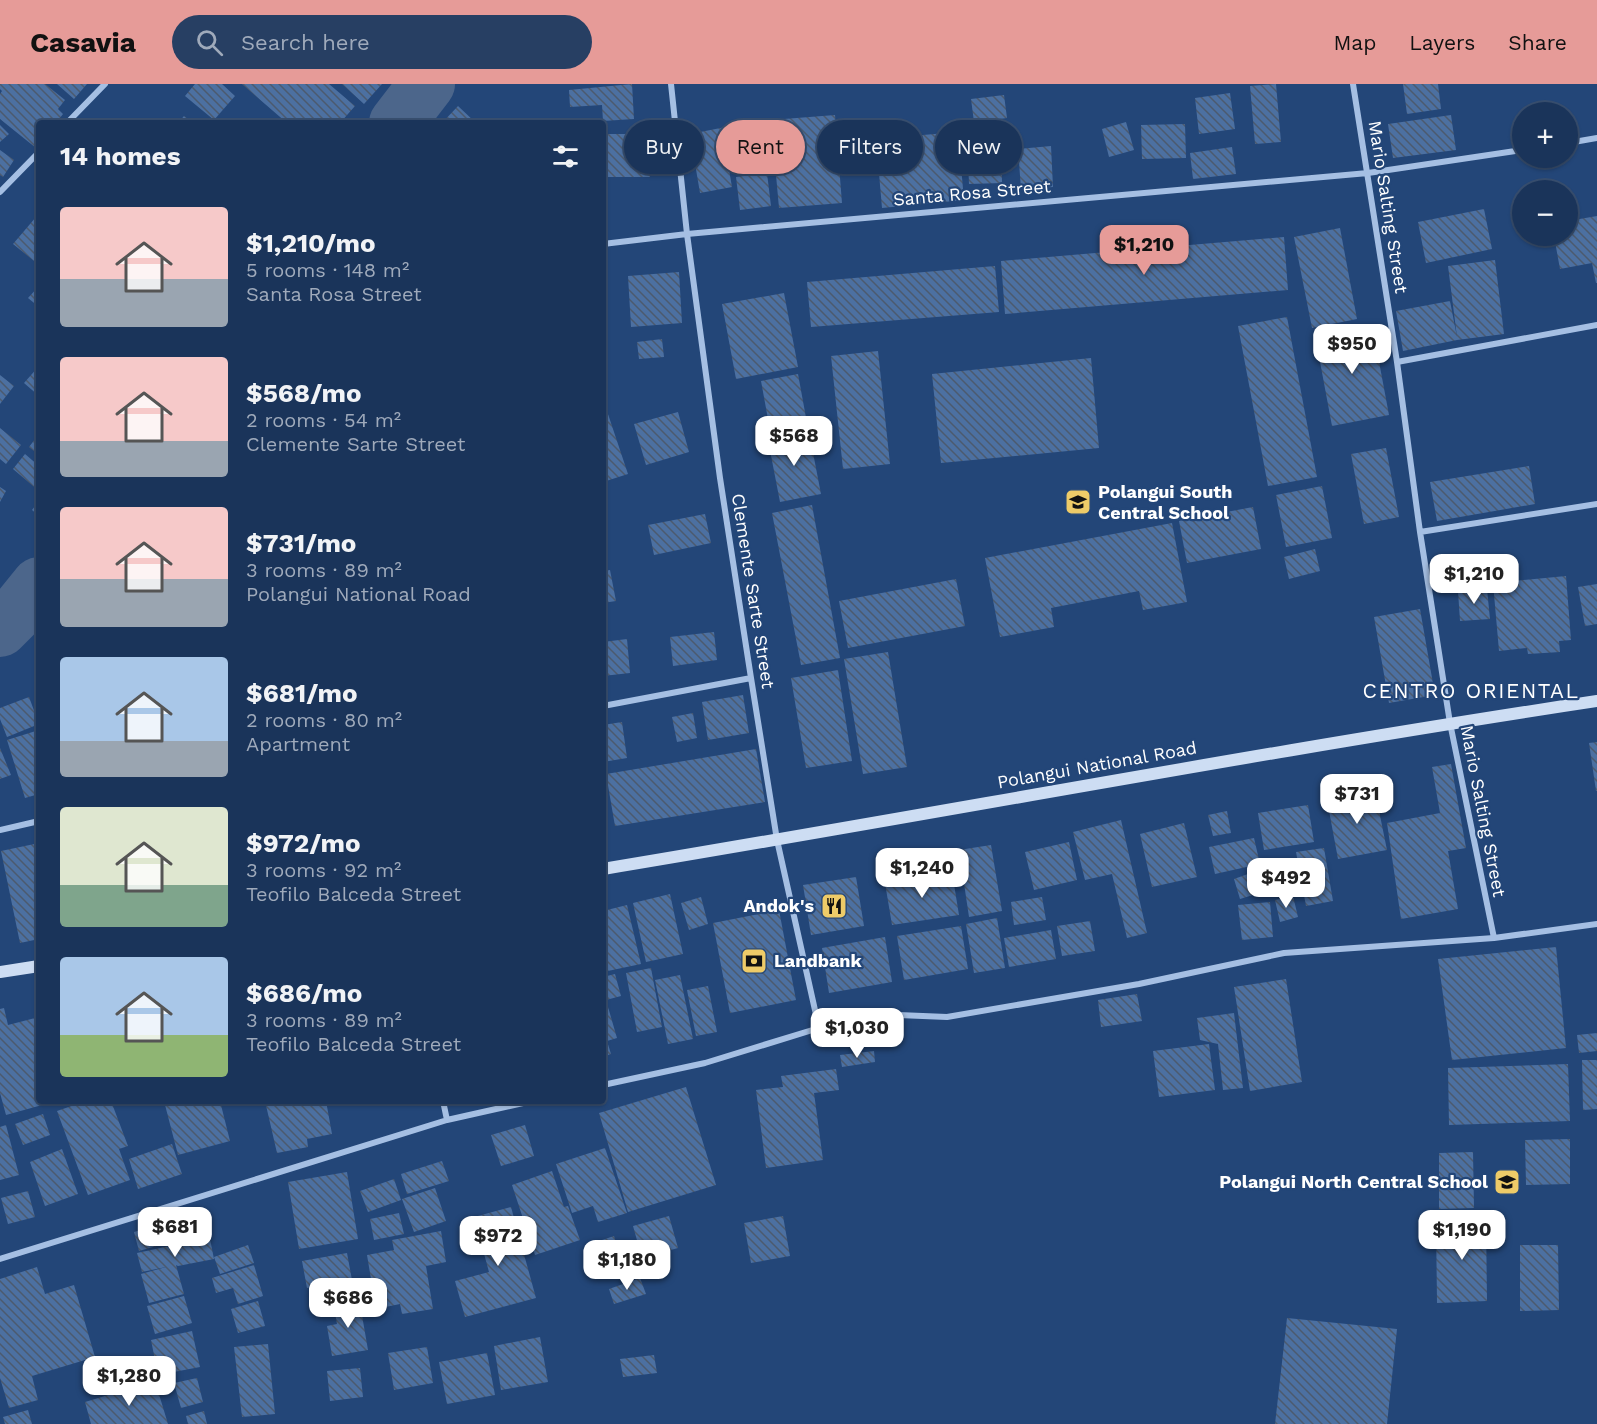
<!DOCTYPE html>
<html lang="en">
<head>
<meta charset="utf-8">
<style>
	body { margin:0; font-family:"Work Sans",sans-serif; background:#273f63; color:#f1f3f6; height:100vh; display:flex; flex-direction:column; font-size:22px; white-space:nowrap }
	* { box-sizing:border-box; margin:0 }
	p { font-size:20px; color:#9faabb }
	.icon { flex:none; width:33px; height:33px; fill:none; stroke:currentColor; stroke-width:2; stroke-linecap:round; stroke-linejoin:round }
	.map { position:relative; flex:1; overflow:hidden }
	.sheet { position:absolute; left:36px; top:36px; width:570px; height:984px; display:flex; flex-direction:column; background:#1a345a; border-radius:6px; box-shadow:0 2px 4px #0004,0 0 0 2px #384f70 }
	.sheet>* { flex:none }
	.guide { position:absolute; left:624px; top:36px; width:570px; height:54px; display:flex; gap:12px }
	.fabs { position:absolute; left:1512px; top:18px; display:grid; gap:12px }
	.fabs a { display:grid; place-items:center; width:66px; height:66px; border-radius:50%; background:#1a345a; box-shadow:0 2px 4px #0004,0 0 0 2px #384f70; font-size:30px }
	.price { position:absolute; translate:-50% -51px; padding:0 14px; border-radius:12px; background:#fff; color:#222; font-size:20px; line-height:39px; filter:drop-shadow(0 2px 3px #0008) }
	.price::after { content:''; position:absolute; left:50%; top:36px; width:18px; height:14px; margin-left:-9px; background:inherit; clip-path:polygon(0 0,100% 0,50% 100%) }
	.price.on { background:#e69b98; color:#111 }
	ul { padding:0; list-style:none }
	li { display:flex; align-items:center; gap:18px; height:150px; padding:0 24px }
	li span { display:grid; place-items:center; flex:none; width:168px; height:120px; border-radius:6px; color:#555 }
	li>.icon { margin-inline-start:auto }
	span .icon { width:72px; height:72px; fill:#fffc; stroke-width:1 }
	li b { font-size:26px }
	h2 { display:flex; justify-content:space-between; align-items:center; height:72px; padding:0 24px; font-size:26px }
	.chip { padding:0 21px; border-radius:27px; background:#1a345a; box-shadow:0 2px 4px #0004,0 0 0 2px #384f70; font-size:21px; line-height:54px }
	.chip.on { background:#e69b98; color:#111 }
	header { display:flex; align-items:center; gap:36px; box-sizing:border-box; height:84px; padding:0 30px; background:#e69b98; color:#111 }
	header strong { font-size:28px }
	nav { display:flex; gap:33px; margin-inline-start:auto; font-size:21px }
	.search { width:420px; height:54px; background:#273f63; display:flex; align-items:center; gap:15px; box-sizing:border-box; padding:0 21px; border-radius:33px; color:#9faabb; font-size:22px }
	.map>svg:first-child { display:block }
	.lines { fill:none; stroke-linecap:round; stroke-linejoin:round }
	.river { stroke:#4c668b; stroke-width:56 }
	.building { fill:url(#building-back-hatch) }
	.street { stroke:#a5bfe3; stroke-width:6 }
	.secondary { stroke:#cdddf3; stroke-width:12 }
	.labels { text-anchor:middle; stroke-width:4.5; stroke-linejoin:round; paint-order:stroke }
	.street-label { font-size:18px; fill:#fff; stroke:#234678 }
	.poi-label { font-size:18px; font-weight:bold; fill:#fff; stroke:#234678; text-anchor:start }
	.quarter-label { font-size:21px; letter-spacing:1.5px; fill:#fff; stroke:#234678 }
</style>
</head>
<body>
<header>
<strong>Casavia</strong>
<div class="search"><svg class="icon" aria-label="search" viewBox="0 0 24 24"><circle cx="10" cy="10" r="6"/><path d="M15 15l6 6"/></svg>Search here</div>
<nav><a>Map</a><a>Layers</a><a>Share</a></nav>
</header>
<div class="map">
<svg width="1597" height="1340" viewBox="0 0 1597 1340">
	<defs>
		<pattern id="building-back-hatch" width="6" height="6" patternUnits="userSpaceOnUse" patternTransform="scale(1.5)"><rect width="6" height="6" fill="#4c70a1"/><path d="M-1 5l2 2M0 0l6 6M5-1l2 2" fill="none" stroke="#4c5a6e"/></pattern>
	</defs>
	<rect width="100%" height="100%" fill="#234678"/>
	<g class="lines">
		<!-- river -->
		<path class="river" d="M 397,39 L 427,0
			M 0,545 L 18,527 L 39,501"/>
	</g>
	<!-- building -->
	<path class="building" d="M 0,0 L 45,0 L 65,16 L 58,25 L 63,30 L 56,39 L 39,39 L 39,60 L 36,64 L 0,35 L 0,10 L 2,7 L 0,5 Z
		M 57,0 L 87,0 L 74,15 Z
		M 195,0 L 222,0 L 235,12 L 214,36 L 185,12 Z
		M 242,0 L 329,0 L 355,22 L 340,39 L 287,39 Z
		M 342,0 L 382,0 L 364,20 Z
		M 632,0 L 634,35 L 603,37 L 602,21 L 570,23 L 569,6 Z
		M 1276,0 L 1281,58 L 1255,60 L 1250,2 Z
		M 1403,0 L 1438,0 L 1441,25 L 1407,30 Z
		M 1230,9 L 1235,45 L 1199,50 L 1195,14 Z
		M 1004,11 L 1007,34 L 974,38 L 971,15 Z
		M 458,22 L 476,39 L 442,39 Z
		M 835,31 L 842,119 L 779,124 L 771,36 Z
		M 1451,31 L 1456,66 L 1393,74 L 1388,40 Z
		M 184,32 L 193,39 L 178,39 Z
		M 1126,38 L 1134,66 L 1109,73 L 1102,45 Z
		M 746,39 L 751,63 L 726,68 L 732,103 L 700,109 L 690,50 Z
		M 1185,40 L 1186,74 L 1142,75 L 1141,41 Z
		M 0,41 L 9,50 L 0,58 Z
		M 958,48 L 964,116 L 882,124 L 876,55 Z
		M 606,50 L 649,50 L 650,93 L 606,93 Z
		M 967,55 L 1001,55 L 1002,99 L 969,100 Z
		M 1051,62 L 1053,103 L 1021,105 L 1018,65 Z
		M 1232,63 L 1236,90 L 1193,95 L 1190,69 Z
		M 0,66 L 14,76 L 3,93 L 0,91 Z
		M 767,89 L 771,122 L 740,126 L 736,93 Z
		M 1484,125 L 1492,165 L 1426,179 L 1418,138 Z
		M 1597,132 L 1597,199 L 1596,199 L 1592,179 L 1560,185 L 1554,152 L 1568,152 L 1568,137 Z
		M 36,133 L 39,135 L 39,181 L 13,160 Z
		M 1340,144 L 1357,235 L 1312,244 L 1294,153 Z
		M 1284,153 L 1288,206 L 1005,230 L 1001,177 Z
		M 1495,176 L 1504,250 L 1457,256 L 1403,267 L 1396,227 L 1450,217 L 1457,253 L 1448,182 Z
		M 995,182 L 999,228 L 811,243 L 807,198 Z
		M 679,188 L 682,239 L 631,243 L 628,192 Z
		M 39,202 L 39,223 L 28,214 Z
		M 784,209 L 798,283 L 736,295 L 722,220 Z
		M 1287,233 L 1317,393 L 1268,402 L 1238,242 Z
		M 1372,240 L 1389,331 L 1332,342 L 1315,251 Z
		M 662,255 L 664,273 L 639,275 L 637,258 Z
		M 878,267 L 890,380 L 843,385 L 831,272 Z
		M 1091,274 L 1099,364 L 941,379 L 932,290 Z
		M 39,282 L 39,312 L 24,299 Z
		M 798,290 L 807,339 L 770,346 L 761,297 Z
		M 0,291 L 14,302 L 0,320 Z
		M 603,315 L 628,390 L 603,398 Z
		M 678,328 L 689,368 L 646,381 L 634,340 Z
		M 0,344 L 21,361 L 6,380 L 0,375 Z
		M 809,348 L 821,410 L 780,418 L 768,356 Z
		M 39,350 L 39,371 L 29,363 Z
		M 1386,364 L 1399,433 L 1364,440 L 1351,370 Z
		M 25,370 L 39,382 L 39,407 L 13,385 Z
		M 1529,382 L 1535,420 L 1437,437 L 1430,398 Z
		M 1322,402 L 1332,454 L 1286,463 L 1276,411 Z
		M 0,403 L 6,407 L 0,418 Z
		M 39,417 L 39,432 L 32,426 Z
		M 812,421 L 840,574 L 801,581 L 772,429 Z
		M 1253,423 L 1261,465 L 1187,479 L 1179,437 Z
		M 705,430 L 711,459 L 654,471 L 648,441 Z
		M 1172,439 L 1187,518 L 1143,526 L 1139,507 L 1051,524 L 1054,543 L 1000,553 L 985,474 Z
		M 1315,465 L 1320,487 L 1289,495 L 1284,473 Z
		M 610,486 L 616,517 L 603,519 L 603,487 Z
		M 1566,492 L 1571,556 L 1559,557 L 1560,568 L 1528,570 L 1527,564 L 1499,567 L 1493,499 Z
		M 956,495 L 965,542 L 848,564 L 839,517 Z
		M 1597,500 L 1597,540 L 1585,542 L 1578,503 Z
		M 1487,505 L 1490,535 L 1460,537 L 1458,507 Z
		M 1420,525 L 1435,611 L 1389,619 L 1374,533 Z
		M 714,548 L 717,576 L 673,582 L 670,553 Z
		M 627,555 L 630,589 L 603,592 L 603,558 Z
		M 888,568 L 907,683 L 863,690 L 844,575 Z
		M 838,586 L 852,677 L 806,684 L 791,594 Z
		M 743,611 L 749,649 L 708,656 L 702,618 Z
		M 29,613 L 39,640 L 7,653 L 0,635 L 0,624 Z
		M 693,629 L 697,654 L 677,658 L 672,633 Z
		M 622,638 L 627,674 L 603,678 L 603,641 Z
		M 39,646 L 39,710 L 25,714 L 7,656 Z
		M 1597,658 L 1597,707 L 1596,707 L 1589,659 Z
		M 0,664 L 11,691 L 0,695 Z
		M 756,665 L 765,718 L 615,742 L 606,690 Z
		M 1451,680 L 1466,764 L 1448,767 L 1458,825 L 1401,835 L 1387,739 L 1440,729 L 1432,683 Z
		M 1375,707 L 1387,766 L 1338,775 L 1327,716 Z
		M 603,718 L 607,736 L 603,736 Z
		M 1308,721 L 1314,758 L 1264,766 L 1258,729 Z
		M 1227,727 L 1231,749 L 1213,752 L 1208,731 Z
		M 1121,736 L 1147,849 L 1127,854 L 1112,790 L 1085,796 L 1073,748 Z
		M 1184,739 L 1197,793 L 1152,803 L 1140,750 Z
		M 1254,754 L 1260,780 L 1215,790 L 1209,763 Z
		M 1069,758 L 1077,796 L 1034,806 L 1025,768 Z
		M 39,759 L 39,855 L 20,859 L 1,767 Z
		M 991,761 L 1002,827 L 969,833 L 959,766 Z
		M 1324,764 L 1333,817 L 1306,822 L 1296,768 Z
		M 1259,786 L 1266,807 L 1240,815 L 1234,795 Z
		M 952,788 L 959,831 L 892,841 L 885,799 Z
		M 856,793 L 864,842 L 811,851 L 803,801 Z
		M 670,810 L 683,870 L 646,878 L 633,819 Z
		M 1293,812 L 1298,833 L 1280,838 L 1275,816 Z
		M 701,813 L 708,840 L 689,846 L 681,819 Z
		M 1042,813 L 1046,836 L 1014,841 L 1011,818 Z
		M 1270,818 L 1273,853 L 1242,856 L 1238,821 Z
		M 627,821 L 641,880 L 603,888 L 603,827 Z
		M 779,826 L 796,916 L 730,929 L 713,839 Z
		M 997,834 L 1005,884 L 974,889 L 966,840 Z
		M 1090,837 L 1095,867 L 1062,872 L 1057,842 Z
		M 961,842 L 968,885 L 904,896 L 897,852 Z
		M 1051,846 L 1056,875 L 1009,883 L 1004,854 Z
		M 885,853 L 892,898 L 829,909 L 822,864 Z
		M 1556,863 L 1566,964 L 1452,976 L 1438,875 Z
		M 651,884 L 662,943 L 637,948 L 626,889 Z
		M 615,890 L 621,912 L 606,916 L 617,954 L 607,957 L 611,970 L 603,973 L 603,893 Z
		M 680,891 L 693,955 L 668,960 L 655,896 Z
		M 1286,895 L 1302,998 L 1250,1007 L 1234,903 Z
		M 708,902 L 717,948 L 696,952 L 687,906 Z
		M 1137,910 L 1142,937 L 1101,943 L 1098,916 Z
		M 4,924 L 8,941 L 39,933 L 39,1017 L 53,1018 L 6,1031 L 0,1009 L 0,925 Z
		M 1234,929 L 1243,1004 L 1223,1006 L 1218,960 L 1200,956 L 1197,934 Z
		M 1597,949 L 1597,967 L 1579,969 L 1577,951 Z
		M 1209,960 L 1215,1006 L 1159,1013 L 1153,967 Z
		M 874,967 L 875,978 L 842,983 L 840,971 Z
		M 1582,976 L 1597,976 L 1597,1025 L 1583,1026 Z
		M 1568,980 L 1570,1037 L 1449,1041 L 1448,984 Z
		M 836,985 L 839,1006 L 814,1009 L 823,1076 L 766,1084 L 756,1006 L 783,1003 L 781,992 Z
		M 686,1003 L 716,1101 L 628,1128 L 599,1029 Z
		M 86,1017 L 111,1017 L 128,1062 L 119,1065 L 130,1096 L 88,1111 L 57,1027 Z
		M 164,1017 L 220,1017 L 230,1057 L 178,1071 Z
		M 265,1017 L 326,1017 L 332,1050 L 307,1055 L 308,1063 L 277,1069 Z
		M 339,1017 L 364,1017 L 365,1018 L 340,1022 Z
		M 43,1030 L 50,1051 L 23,1061 L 15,1040 Z
		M 6,1041 L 19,1091 L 0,1096 L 0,1043 Z
		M 525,1041 L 534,1072 L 501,1082 L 491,1051 Z
		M 1570,1055 L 1570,1100 L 1526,1101 L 1525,1056 Z
		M 172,1060 L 182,1090 L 138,1105 L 129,1075 Z
		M 605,1064 L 627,1129 L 598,1138 L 593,1122 L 572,1129 L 556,1080 Z
		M 62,1065 L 78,1110 L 45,1122 L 30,1078 Z
		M 1473,1068 L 1474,1124 L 1439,1125 L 1439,1069 Z
		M 442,1077 L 449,1097 L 407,1110 L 401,1090 Z
		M 552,1087 L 564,1123 L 568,1122 L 580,1156 L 535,1171 L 512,1101 Z
		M 347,1088 L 358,1155 L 299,1165 L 288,1098 Z
		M 394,1095 L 401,1116 L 368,1128 L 360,1107 Z
		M 435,1104 L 446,1137 L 414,1148 L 402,1115 Z
		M 28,1107 L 35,1133 L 8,1140 L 1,1114 Z
		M 511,1123 L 536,1214 L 465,1233 L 455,1197 L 489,1188 L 474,1133 Z
		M 399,1129 L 404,1150 L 374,1156 L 370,1135 Z
		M 205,1130 L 214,1175 L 178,1182 L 176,1181 L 184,1210 L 149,1219 L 141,1190 L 166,1183 L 142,1188 L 137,1169 L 174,1161 L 169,1138 Z
		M 669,1132 L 678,1164 L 642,1174 L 633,1142 Z
		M 783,1132 L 790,1172 L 751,1179 L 744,1139 Z
		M 1486,1135 L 1487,1217 L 1437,1219 L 1436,1137 Z
		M 162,1140 L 167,1159 L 139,1167 L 134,1148 Z
		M 441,1147 L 446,1178 L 426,1182 L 433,1225 L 402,1230 L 400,1220 L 376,1225 L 367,1171 L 394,1166 L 392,1156 Z
		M 614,1152 L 618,1165 L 603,1170 L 599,1157 Z
		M 248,1161 L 254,1179 L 220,1190 L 214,1173 Z
		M 1520,1161 L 1558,1161 L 1559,1226 L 1520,1227 Z
		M 347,1169 L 352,1196 L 307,1204 L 302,1177 Z
		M 621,1177 L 623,1189 L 605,1191 L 603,1180 Z
		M 254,1181 L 263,1212 L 238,1220 L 233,1204 L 216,1209 L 212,1194 Z
		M 37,1183 L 45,1210 L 74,1201 L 95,1273 L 32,1292 L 38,1316 L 9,1324 L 0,1294 L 0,1195 Z
		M 640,1194 L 646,1210 L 614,1220 L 609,1205 Z
		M 184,1212 L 192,1239 L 155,1250 L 147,1222 Z
		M 359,1214 L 368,1266 L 332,1272 L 327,1242 L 337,1240 L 333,1218 Z
		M 258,1217 L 265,1242 L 238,1249 L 231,1225 Z
		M 1287,1234 L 1397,1245 L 1387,1340 L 1275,1340 Z
		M 192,1247 L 200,1283 L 158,1291 L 151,1256 Z
		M 540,1253 L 548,1298 L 501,1306 L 494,1262 Z
		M 268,1260 L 275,1330 L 242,1333 L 234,1263 Z
		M 427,1263 L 433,1299 L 394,1306 L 388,1269 Z
		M 487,1269 L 495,1311 L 447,1320 L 439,1278 Z
		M 654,1271 L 657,1289 L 623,1293 L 620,1275 Z
		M 360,1284 L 363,1313 L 330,1317 L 327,1287 Z
		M 197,1294 L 203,1318 L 181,1324 L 174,1299 Z
		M 155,1297 L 168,1340 L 91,1340 L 85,1318 Z
		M 28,1326 L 32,1340 L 5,1340 L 3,1333 Z
		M 204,1327 L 207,1340 L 188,1340 L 186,1332 Z"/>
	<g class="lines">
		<!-- street -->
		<path class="street" d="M 671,0 L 687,150 L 720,394 L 751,594 L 777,756 L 819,944
			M 1353,0 L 1397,278 L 1420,448 L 1450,639 L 1494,854
			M 67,39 L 105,0
			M 1568,59 L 1597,54
			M 0,108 L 39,68
			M 603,160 L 687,150 L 1368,89 L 1522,66
			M 1397,278 L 1597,241
			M 1420,448 L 1597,420
			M 603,622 L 751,594
			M 0,746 L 39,737
			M 603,1001 L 705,979 L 819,944 L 874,930 L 947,933 L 1139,900 L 1284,869 L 1494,854 L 1597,840
			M 443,1017 L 447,1036
			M 0,1175 L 447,1036 L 532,1017"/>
		<!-- secondary -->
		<path class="secondary" d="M 603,785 C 935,730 1265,667 1597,617
			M 0,888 L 39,882"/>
	</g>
	<!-- icons -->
	<defs>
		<g id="school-square" transform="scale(1.35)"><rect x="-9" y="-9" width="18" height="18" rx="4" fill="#eecb68" stroke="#234678"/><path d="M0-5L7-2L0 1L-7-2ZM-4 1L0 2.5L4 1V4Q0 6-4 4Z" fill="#111"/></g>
		<g id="restaurant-square" transform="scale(1.35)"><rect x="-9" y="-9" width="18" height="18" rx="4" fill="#eecb68" stroke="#234678"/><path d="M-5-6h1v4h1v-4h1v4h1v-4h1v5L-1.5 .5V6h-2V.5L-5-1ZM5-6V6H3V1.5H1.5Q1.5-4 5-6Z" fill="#111"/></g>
		<g id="bank-square" transform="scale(1.35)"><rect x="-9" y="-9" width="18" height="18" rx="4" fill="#eecb68" stroke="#234678"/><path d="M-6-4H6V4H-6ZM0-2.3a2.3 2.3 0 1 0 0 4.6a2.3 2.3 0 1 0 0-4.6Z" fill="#111"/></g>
	</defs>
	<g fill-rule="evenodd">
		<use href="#school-square" x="1078" y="418"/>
		<use href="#restaurant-square" x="834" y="822"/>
		<use href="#bank-square" x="754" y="877"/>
		<use href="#school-square" x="1507" y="1098"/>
	</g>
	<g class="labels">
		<!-- street labels -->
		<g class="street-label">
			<text transform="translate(972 109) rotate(-5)" y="6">Santa Rosa Street</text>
			<text transform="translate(1388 123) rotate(81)" y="6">Mario Salting Street</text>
			<text transform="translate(753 507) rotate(81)" y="6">Clemente Sarte Street</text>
			<text transform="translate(1097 681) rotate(-10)" y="6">Polangui National Road</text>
			<text transform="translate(1483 727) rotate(79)" y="6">Mario Salting Street</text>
		</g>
		<!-- poi labels -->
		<g class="poi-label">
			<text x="1098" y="414">Polangui South<tspan x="1098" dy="21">Central School</tspan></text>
			<text x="814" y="828" text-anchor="end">Andok's</text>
			<text x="774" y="883">Landbank</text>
			<text x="1488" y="1104" text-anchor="end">Polangui North Central School</text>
		</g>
		<!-- quarter labels -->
		<g class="quarter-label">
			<text x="1471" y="614">CENTRO ORIENTAL</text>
		</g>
	</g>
</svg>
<div class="fabs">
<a>+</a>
<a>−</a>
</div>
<b class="price on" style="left:1144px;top:192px">$1,210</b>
<b class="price" style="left:1352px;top:291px">$950</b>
<b class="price" style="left:794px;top:383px">$568</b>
<b class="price" style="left:1474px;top:521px">$1,210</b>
<b class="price" style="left:1357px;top:741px">$731</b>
<b class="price" style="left:922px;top:815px">$1,240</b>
<b class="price" style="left:1286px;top:825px">$492</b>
<b class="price" style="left:857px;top:975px">$1,030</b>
<b class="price" style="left:175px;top:1174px">$681</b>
<b class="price" style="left:1462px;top:1177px">$1,190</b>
<b class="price" style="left:498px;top:1183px">$972</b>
<b class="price" style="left:627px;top:1207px">$1,180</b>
<b class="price" style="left:348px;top:1245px">$686</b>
<b class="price" style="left:129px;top:1323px">$1,280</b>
<div class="guide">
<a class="chip">Buy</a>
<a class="chip on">Rent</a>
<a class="chip">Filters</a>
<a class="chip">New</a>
</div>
<section class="sheet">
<h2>14 homes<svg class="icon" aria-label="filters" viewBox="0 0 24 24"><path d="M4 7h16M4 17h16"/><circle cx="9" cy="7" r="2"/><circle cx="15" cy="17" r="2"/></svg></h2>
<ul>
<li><span style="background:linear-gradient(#f6c9c9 60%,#9aa5b1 0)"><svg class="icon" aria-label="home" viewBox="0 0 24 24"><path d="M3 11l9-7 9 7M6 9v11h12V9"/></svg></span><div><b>$1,210/mo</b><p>5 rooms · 148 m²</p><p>Santa Rosa Street</p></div></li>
<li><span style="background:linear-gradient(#f6c9c9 70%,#9aa5b1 0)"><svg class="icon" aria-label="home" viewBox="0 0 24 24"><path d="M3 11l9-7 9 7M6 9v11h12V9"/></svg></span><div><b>$568/mo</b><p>2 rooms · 54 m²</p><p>Clemente Sarte Street</p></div></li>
<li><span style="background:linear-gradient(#f6c9c9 60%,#9aa5b1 0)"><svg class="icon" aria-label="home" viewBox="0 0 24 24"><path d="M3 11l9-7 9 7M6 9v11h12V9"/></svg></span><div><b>$731/mo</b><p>3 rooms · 89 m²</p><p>Polangui National Road</p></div></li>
<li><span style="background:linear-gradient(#a9c7e8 70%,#9aa5b1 0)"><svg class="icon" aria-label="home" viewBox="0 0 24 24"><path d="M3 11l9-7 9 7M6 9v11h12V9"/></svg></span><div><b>$681/mo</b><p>2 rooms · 80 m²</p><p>Apartment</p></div></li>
<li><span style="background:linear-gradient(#dfe7d0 65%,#7fa58c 0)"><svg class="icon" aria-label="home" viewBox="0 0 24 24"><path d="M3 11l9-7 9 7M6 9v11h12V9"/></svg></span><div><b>$972/mo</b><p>3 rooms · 92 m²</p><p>Teofilo Balceda Street</p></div></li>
<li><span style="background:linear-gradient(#a9c7e8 65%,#8fb573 0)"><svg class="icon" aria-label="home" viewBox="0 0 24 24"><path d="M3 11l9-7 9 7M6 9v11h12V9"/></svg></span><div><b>$686/mo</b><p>3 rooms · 89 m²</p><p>Teofilo Balceda Street</p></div></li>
</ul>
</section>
</div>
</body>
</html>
